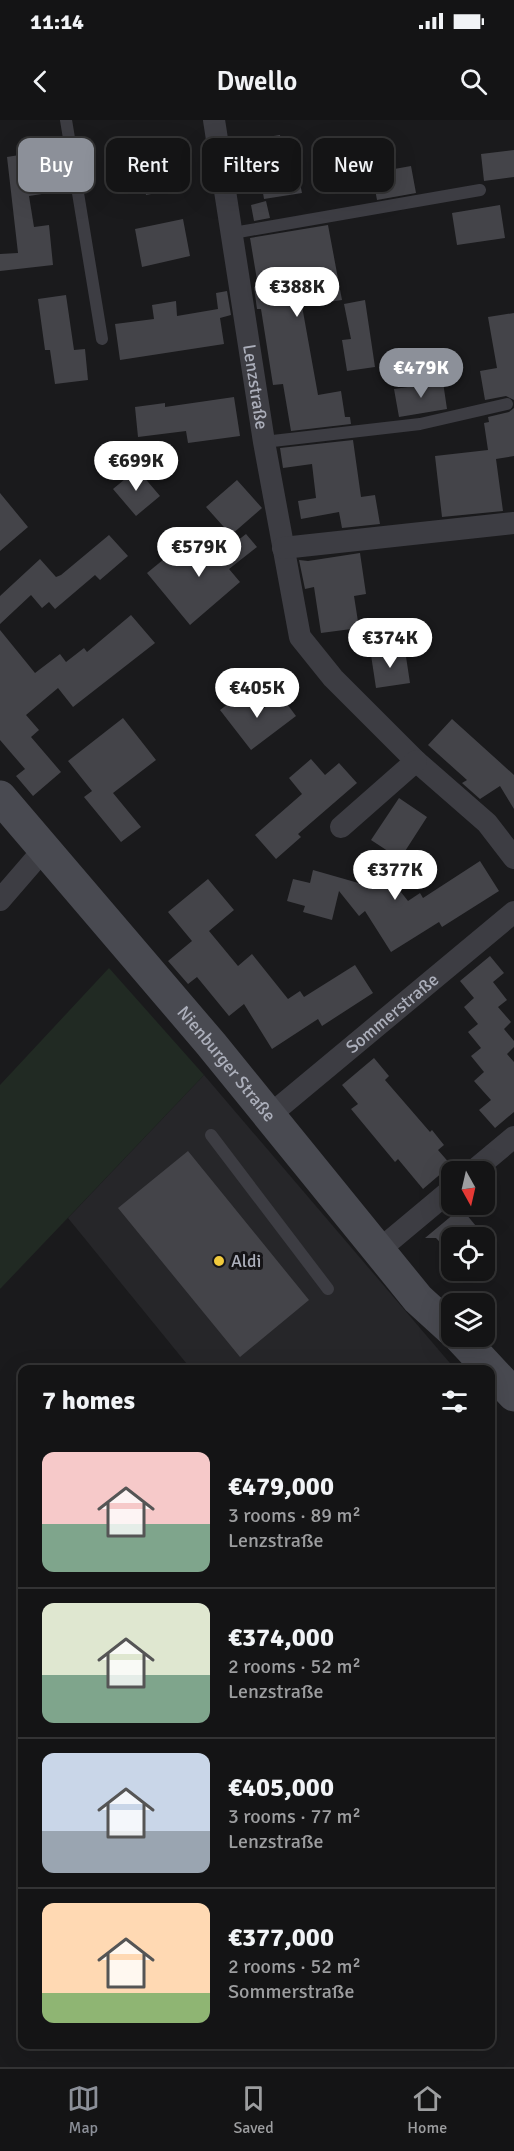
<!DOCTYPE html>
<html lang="en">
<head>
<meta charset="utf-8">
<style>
	body { margin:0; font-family:Signika,sans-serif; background:#212122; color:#f1f3f6; height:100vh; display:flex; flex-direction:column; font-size:22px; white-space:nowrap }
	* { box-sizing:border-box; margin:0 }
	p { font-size:20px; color:#9d9ea0 }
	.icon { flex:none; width:33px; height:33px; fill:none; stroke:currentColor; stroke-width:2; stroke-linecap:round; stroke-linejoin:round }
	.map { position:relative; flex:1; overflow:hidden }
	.side { position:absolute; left:18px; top:1245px; width:477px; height:684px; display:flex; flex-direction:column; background:#141415; border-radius:12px; box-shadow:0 6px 24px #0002,0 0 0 2px #333334 }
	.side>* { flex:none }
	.guide { position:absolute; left:18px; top:18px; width:478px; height:54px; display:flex; gap:12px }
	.needle { width:39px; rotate:172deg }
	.fabs { position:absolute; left:441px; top:1041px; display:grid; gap:12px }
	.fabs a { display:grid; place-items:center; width:54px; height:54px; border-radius:12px; background:#141415; box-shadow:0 6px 24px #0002,0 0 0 2px #333334; font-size:30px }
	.price { position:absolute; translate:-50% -51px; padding:0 14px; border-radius:21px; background:#fff; color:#222; font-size:20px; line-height:39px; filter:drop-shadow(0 2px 3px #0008) }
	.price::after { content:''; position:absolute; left:50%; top:36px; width:18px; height:14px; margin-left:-9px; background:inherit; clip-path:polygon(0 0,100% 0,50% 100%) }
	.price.on { background:#8c9099; color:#fff }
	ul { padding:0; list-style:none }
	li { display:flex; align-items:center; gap:18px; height:150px; padding:0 24px }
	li+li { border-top:2px solid #333334 }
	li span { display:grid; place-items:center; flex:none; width:168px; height:120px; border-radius:12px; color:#555 }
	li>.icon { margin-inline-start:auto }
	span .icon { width:72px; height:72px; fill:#fffc; stroke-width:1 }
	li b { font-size:26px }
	h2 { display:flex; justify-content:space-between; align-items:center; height:72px; padding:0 24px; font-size:26px }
	.tag { padding:0 21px; border-radius:12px; background:#141415; box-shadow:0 6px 24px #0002,0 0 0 2px #333334; font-size:21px; line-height:54px }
	.tag.on { background:#8c9099; color:#fff }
	.status { display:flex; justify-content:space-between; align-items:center; height:42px; padding:0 30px; background:#141415; direction:ltr }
	.status svg { height:16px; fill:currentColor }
	header { display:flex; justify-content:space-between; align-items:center; height:78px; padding:0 24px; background:#141415; font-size:27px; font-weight:600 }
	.menu { display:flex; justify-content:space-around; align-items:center; height:84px; border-top:2px solid #333334; background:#141415; font-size:16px; color:#9d9ea0 }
	.menu a { display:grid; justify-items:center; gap:3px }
	.menu .on { color:#8c9099 }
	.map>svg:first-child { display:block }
	.built { fill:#262629 }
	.green { fill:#212a23 }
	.building { fill:#444449 }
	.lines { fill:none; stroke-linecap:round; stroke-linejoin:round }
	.lane { stroke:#3d3d43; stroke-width:12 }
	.street { stroke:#3d3d43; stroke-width:22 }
	.secondary { stroke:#494a51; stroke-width:33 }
	.poi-dot { fill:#f1ca3c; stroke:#151417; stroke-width:2 }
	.labels { text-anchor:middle; stroke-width:6; stroke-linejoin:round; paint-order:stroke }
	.street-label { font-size:18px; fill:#acafbb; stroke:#151417 }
	.poi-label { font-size:18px; fill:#acafbb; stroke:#151417; text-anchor:start }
</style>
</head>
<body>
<div class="status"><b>11:14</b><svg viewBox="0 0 49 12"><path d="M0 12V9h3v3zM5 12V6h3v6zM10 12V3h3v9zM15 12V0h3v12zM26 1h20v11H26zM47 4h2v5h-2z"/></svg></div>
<header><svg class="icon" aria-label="back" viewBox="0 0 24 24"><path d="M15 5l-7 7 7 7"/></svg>Dwello<svg class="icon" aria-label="search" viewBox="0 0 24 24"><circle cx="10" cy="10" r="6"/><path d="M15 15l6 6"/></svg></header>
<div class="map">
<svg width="514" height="1947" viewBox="0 0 514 1947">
	<rect width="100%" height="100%" fill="#1a1a1c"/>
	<!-- built -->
	<path class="built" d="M 204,955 L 455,1249 L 191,1249 L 68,1098 Z"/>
	<!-- green -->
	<path class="green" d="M 109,848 L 204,955 L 0,1169 L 0,965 Z"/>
	<!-- building -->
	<path class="building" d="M 280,15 L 286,51 L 297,49 L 302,73 L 264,79 L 254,19 Z
		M 170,27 L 177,69 L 146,75 L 139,32 Z
		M 514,30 L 514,57 L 484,61 L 481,34 Z
		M 38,32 L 40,45 L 57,43 L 61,71 L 29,76 L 34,107 L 49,105 L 53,145 L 0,151 L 0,134 L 18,133 L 7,37 Z
		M 362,41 L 367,61 L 348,66 L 343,45 Z
		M 411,46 L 416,73 L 377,80 L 372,53 Z
		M 266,81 L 270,98 L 254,101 L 251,85 Z
		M 500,85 L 505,118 L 457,125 L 452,93 Z
		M 183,99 L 190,136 L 142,147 L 135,109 Z
		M 328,105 L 342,180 L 302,186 L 318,275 L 341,271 L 345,297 L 350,297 L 351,304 L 291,311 L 283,264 L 273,265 L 261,189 L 257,189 L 254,167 L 258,166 L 250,118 Z
		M 227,171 L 231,195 L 220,198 L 224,224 L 120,240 L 115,204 L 154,199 L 152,185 L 176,181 L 177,196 L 218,189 L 216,173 Z
		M 66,175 L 74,230 L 85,229 L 88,260 L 55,264 L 50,230 L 45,230 L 38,179 Z
		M 365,180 L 375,247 L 347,251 L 342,220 L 351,219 L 344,184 Z
		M 514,193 L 514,280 L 506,276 L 485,280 L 480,251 L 497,248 L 488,197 Z
		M 443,262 L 447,289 L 399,297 L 394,269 Z
		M 234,277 L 240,316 L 188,323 L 186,311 L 138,317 L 135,287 L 165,283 L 165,287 Z
		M 514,288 L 514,336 L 496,339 L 503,391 L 442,397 L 435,336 L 488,330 L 484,303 L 489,302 L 488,297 L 509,292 Z
		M 353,320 L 361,377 L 375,375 L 380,404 L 342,408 L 339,392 L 301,399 L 298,381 L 316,378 L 312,344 L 283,348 L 280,328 Z
		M 137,349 L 160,376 L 136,396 L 113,369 Z
		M 237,360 L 262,388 L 231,415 L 206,387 Z
		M 0,373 L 28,407 L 0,431 Z
		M 246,414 L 257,427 L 229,449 L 240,462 L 190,505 L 147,453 L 186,421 L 206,445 Z
		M 109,415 L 128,436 L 100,460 L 95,455 L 55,489 L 49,482 L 42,488 L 31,475 L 0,504 L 0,476 L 40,439 L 56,457 L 61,455 Z
		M 360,433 L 366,474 L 354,476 L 359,508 L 321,513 L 314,467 L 305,469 L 299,440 L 308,441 Z
		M 131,495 L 155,523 L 73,587 L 58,568 L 26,595 L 39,610 L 31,617 L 61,652 L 33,676 L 16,656 L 25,649 L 0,620 L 0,510 L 35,553 L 60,534 L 66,542 L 84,528 L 87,532 Z
		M 405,530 L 410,563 L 376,568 L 371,535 Z
		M 244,572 L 259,592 L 281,576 L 296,596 L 251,630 L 220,590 Z
		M 123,598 L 156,640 L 113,673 L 141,707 L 121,722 L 84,677 L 92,671 L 68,641 Z
		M 452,599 L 514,655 L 514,689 L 500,666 L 480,679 L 462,663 L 467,660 L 428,625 Z
		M 311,639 L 325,655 L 339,643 L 357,663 L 298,714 L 301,717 L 276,739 L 255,715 L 302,674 L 289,658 Z
		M 399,678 L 427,697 L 400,739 L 371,720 Z
		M 480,741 L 499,771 L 442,807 L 439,802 L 391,832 L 365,791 L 359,796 L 339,771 L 332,800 L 303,792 L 305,786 L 287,781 L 293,759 L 310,763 L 313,750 L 362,764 L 382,748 L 408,781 L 420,773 L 423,778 Z
		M 208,759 L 234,790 L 209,811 L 238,846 L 252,834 L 288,879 L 300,871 L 304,877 L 355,845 L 373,873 L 322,906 L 318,899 L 272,929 L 244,884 L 229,896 L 197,857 L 188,864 L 168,841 L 192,821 L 168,792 Z
		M 490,836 L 504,853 L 493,862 L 507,880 L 498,887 L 511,902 L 504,909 L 514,921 L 514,927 L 507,934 L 514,942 L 514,992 L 495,1008 L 479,990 L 491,980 L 474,961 L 484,952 L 471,936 L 481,928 L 468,912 L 478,904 L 464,887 L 474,878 L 460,861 Z
		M 374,938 L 389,956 L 385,960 L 430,1012 L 432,1010 L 444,1025 L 438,1030 L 451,1045 L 423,1069 L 398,1039 L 395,1042 L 351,989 L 358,984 L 342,965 Z
		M 188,1031 L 309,1180 L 240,1237 L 118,1088 Z
		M 461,1088 L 486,1118 L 452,1118 L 452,1135 L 436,1118 L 425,1118 Z"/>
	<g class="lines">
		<!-- lane -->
		<path class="lane" d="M 66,0 L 102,219
			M 233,113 L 480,70
			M 264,322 L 420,304 L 507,284
			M 211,1015 L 328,1169"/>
		<!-- street -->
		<g class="street">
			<path id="s1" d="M 214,0 L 264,322 L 300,517 L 333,558 L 416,641 L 487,703 L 514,738"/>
			<path d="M 283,428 L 514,403"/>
			<path d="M 341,707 L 416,641"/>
			<path d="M 0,780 L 45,728"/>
			<path id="s2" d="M 270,995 L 514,792"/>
			<path d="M 472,1052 L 514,1017"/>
			<path d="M 379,1130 L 452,1069"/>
		</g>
		<!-- secondary -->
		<g class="secondary">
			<path id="s3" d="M 0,677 L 211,924 L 418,1179 L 452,1210"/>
			<path d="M 459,1216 L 514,1275"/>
		</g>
	</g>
	<!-- markers -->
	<circle class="poi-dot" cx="219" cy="1141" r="6"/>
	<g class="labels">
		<!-- street labels -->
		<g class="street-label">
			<text dy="6" stroke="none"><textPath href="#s1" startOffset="270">Lenzstraße</textPath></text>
			<text dy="6" stroke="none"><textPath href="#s2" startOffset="159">Sommerstraße</textPath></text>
			<text dy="6" stroke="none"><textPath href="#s3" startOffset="350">Nienburger Straße</textPath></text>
		</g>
		<!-- poi labels -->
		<g class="poi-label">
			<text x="231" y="1147">Aldi</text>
		</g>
	</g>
</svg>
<div class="fabs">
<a><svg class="needle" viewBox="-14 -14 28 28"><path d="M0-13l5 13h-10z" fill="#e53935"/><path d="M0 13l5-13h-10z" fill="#9d9ea0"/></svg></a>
<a><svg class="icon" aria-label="locate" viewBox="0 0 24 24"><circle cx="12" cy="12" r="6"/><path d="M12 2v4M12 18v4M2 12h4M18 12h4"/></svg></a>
<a><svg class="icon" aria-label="layers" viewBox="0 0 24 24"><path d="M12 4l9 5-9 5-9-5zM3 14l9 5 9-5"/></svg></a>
</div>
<b class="price" style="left:297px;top:198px">€388K</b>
<b class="price on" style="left:421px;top:279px">€479K</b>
<b class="price" style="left:136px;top:372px">€699K</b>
<b class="price" style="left:199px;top:458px">€579K</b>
<b class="price" style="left:390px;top:549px">€374K</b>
<b class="price" style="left:257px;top:599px">€405K</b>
<b class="price" style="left:395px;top:781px">€377K</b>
<div class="guide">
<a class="tag on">Buy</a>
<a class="tag">Rent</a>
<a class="tag">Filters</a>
<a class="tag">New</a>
</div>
<section class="side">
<h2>7 homes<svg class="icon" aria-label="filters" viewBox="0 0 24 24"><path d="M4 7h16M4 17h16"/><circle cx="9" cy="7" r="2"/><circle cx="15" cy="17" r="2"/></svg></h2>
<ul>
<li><span style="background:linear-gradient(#f6c9c9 60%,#7fa58c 0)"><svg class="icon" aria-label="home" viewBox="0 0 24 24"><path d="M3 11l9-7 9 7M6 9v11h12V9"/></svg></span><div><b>€479,000</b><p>3 rooms · 89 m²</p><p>Lenzstraße</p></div></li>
<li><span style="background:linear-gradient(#dfe7d0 60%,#7fa58c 0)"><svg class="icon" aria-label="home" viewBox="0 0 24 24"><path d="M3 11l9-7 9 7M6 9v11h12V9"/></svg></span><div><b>€374,000</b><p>2 rooms · 52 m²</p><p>Lenzstraße</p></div></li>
<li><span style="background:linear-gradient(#c9d6e8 65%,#9aa5b1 0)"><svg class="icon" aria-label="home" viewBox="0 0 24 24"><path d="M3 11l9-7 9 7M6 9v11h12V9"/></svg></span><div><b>€405,000</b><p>3 rooms · 77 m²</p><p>Lenzstraße</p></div></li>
<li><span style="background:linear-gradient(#ffd9b3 75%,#8fb573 0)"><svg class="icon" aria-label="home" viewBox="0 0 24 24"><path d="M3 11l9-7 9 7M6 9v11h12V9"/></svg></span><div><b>€377,000</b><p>2 rooms · 52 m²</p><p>Sommerstraße</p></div></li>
</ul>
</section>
</div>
<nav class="menu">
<a class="on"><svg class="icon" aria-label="map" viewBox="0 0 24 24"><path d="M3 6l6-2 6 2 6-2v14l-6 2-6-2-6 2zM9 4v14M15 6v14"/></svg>Map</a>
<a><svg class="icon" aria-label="saved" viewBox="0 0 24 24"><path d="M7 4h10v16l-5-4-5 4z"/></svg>Saved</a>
<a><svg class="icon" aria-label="home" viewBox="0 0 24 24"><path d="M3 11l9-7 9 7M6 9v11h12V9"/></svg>Home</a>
</nav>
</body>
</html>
